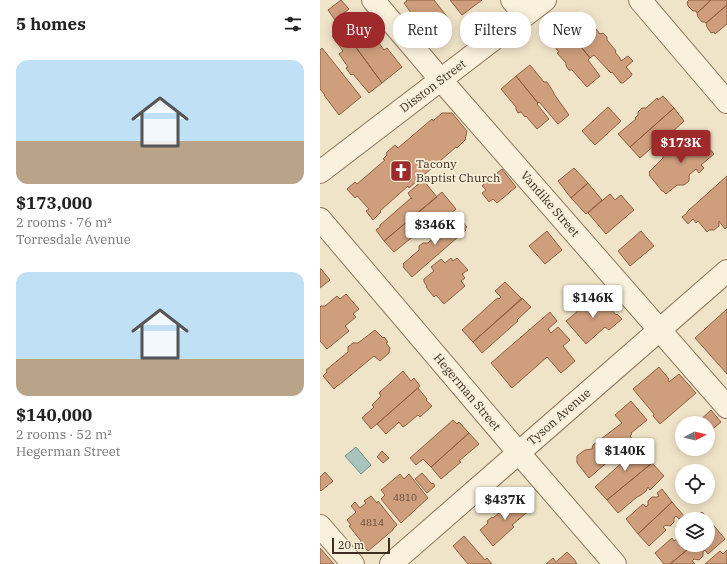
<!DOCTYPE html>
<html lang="en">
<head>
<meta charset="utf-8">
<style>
	body { margin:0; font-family:"IBM Plex Serif",serif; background:#f6f6f6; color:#222; height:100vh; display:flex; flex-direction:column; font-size:15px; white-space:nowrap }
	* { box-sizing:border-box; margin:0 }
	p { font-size:13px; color:#767676 }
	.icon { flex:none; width:22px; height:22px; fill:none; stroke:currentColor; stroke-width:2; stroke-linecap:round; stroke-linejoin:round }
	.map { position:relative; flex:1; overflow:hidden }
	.details { display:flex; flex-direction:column; background:#fff; width:320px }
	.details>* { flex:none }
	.banner { position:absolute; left:12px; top:12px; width:335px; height:36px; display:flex; gap:8px }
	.needle { width:26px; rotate:83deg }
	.fabs { position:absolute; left:355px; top:416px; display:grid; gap:8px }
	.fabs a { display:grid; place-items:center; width:40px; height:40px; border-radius:50%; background:#fff; box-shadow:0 2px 10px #0003; font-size:20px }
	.scale { position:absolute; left:12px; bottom:10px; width:58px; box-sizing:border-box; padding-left:4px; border:2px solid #3d2e20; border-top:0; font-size:11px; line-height:14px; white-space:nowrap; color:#3d2e20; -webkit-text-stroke:3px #f7eed8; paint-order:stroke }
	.price { position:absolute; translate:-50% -34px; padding:0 9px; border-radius:4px; background:#fff; color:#222; font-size:13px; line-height:26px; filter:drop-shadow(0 1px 2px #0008) }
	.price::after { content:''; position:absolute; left:50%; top:24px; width:12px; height:9px; margin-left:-6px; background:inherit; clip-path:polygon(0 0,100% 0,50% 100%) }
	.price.active { background:#9e2a2b; color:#fff }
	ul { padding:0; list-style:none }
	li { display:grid; align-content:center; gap:8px; height:212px; padding:0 16px }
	li span { display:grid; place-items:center; height:124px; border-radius:12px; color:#555 }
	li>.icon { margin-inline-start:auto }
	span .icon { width:72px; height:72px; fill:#fffc; stroke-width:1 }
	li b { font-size:17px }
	h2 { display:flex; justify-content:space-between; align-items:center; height:48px; padding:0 16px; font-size:17px }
	.chip { padding:0 14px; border-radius:16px; background:#fff; box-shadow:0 2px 10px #0003; font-size:14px; line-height:36px }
	.chip.active { background:#9e2a2b; color:#fff }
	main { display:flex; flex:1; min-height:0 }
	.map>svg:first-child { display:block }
	.water { fill:#a9c4bc; stroke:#6f938a }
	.building { fill:#cf9f7d; stroke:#8d5f41 }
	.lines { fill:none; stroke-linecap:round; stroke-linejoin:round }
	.minor-casing { stroke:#8d765c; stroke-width:24 }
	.minor { stroke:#faf1dc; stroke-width:22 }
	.labels { text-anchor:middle; stroke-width:3.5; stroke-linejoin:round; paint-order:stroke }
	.number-label { font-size:10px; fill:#624a37 }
	.street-label { font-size:12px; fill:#3d2e20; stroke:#f7eed8 }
	.poi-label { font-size:12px; fill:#3d2e20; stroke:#f7eed8; text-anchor:start }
</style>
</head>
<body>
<main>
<section class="details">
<h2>5 homes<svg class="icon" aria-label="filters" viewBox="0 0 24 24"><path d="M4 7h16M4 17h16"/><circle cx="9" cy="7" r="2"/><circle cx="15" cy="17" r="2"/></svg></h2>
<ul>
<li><span style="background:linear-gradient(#bfe0f5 65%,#b9a48a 0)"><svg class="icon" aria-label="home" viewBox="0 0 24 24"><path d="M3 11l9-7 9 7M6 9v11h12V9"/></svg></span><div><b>$173,000</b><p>2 rooms · 76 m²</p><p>Torresdale Avenue</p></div></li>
<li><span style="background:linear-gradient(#bfe0f5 70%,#b9a48a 0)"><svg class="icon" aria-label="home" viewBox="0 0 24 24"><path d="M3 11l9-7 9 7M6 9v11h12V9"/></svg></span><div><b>$140,000</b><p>2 rooms · 52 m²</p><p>Hegerman Street</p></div></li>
</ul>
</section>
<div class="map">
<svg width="407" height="564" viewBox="0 0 407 564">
	<rect width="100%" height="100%" fill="#f0e4c8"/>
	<!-- water -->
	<path class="water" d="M 36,447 L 51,465 L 41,474 L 25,456 Z"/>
	<!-- building -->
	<path class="building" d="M 21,0 L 29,9 L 15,20 L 8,10 Z
		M 86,0 L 114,0 L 128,18 L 127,19 L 131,24 L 115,36 L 111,31 L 110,32 L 99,17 L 96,20 L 84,3 L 87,1 Z
		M 130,0 L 162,0 L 142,15 Z
		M 369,0 L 391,0 L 377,13 L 376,11 L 373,11 L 368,6 L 367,2 Z
		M 391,0 L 407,0 L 407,5 L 386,23 L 385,22 L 382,22 L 378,17 L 377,13 Z
		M 407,5 L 407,24 L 395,34 L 394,32 L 391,33 L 387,27 L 386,23 Z
		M 265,18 L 271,25 L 272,24 L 280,34 L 283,33 L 287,37 L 287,40 L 296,51 L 295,52 L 300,58 L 300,59 L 301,61 L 308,56 L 313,61 L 306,67 L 312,74 L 311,76 L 303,83 L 301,83 L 292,72 L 291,73 L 274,55 L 270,58 L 249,32 Z
		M 43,22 L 50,31 L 47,33 L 56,45 L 59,43 L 64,50 L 67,48 L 82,67 L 62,83 L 26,34 Z
		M 22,28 L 62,83 L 49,93 L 33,74 L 31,75 L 26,68 L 28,67 L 19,54 L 23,51 L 12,36 Z
		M 249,32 L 270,58 L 268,60 L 280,76 L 267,87 L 252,70 L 249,70 L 246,66 L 246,63 L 237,53 L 239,52 L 233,45 Z
		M 2,48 L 41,97 L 19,115 L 4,95 L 5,95 L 0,89 L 0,50 Z
		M 210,65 L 224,82 L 227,82 L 234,93 L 234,94 L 249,115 L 238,124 L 219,102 L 218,103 L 196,76 Z
		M 196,76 L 218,103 L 217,104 L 229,119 L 217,129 L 206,116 L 205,117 L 201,112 L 198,113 L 196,109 L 196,107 L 181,89 Z
		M 343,96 L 354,108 L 310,147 L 298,134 L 316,119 L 315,118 L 318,115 L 318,112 L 322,108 L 326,108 L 337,98 L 338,100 Z
		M 288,107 L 301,121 L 275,145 L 262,131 Z
		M 354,108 L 364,121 L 349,135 L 348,138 L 344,142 L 341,142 L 338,144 L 337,143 L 320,158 L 310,147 Z
		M 122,113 L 132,113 L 147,131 L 145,140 L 137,148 L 136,147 L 89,188 L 88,186 L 60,211 L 61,212 L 53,220 L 46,211 L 49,209 L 37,196 L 35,198 L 27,189 L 35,182 L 37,184 L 65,160 L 63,159 L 67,155 L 66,153 L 75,145 L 78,148 L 112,119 L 113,121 Z
		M 375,132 L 394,154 L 381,165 L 384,168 L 379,173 L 376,169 L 369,175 L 369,181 L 364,185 L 357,185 L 346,194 L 343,191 L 342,191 L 329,175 L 330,174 L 329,172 L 343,158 L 343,155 L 349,150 L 353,150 Z
		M 254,168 L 268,183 L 251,198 L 238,181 Z
		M 182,169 L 196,187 L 177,203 L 173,199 L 169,202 L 162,193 L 166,190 L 162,186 Z
		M 407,176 L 407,227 L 405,229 L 399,221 L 399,226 L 394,230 L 389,230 L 387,232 L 378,221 L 376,223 L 373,219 L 368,224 L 362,217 L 367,213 L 367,212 L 369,210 Z
		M 103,180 L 117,197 L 64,241 L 56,230 L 60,227 L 60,225 L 91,198 L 92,199 L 88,193 Z
		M 268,183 L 282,200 L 266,214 L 251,198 Z
		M 122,192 L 136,209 L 115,227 L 111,222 L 74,252 L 64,241 Z
		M 290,194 L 295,200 L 301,195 L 314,210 L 286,234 L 268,213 Z
		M 136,214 L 147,227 L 144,229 L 146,230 L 92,277 L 83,267 L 84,265 L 83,264 L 99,250 L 99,246 L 103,243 L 108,243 L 127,226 L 125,223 Z
		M 227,231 L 242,250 L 225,264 L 209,246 Z
		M 321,231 L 334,246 L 310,266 L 298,251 Z
		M 131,258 L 133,261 L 137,258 L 148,270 L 142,274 L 145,278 L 141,281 L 145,286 L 124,304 L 116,295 L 114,297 L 106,287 L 107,286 L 104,282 L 104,279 L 114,271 L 111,267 L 121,259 L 125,263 Z
		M 0,269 L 1,269 L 10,280 L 0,288 Z
		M 185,282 L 202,299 L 153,342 L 142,330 L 175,300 L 178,298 L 179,299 L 181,297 L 175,291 Z
		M 26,294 L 39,309 L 33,314 L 36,317 L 25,326 L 29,331 L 7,349 L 0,341 L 0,307 L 1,306 L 5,306 L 17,296 L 20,299 Z
		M 278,294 L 296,315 L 297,314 L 302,319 L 289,330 L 285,327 L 266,344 L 246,321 Z
		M 202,298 L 211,307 L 197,320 L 198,321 L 162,353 L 153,342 Z
		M 407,309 L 407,374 L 375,338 Z
		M 230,312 L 237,321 L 228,329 L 231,333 L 238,327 L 250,340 L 243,346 L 255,361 L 241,373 L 227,357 L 192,388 L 171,363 Z
		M 55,330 L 63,338 L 64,337 L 68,342 L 66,343 L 70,348 L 69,353 L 60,361 L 54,356 L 19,385 L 18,385 L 14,389 L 3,376 L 7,372 L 6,370 L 28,352 L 28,347 L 33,343 L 38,343 Z
		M 339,367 L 349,379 L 348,380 L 349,382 L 359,374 L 376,393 L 340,424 L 333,416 L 334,414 L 313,389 Z
		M 83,371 L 91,381 L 94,378 L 100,386 L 51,429 L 42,418 L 54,407 L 52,405 L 61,396 L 59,393 Z
		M 98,388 L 107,399 L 106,400 L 112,406 L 100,417 L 98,415 L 86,425 L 83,427 L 79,422 L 66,434 L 57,424 Z
		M 311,401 L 327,420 L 311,433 L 312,434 L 310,436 L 313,440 L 269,478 L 257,463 L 257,456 L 265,450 L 272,449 L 273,445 L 302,423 L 295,415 Z
		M 391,410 L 401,422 L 388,433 L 388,423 L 377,423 Z
		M 133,420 L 137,424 L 139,422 L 149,433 L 111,467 L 103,459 L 96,465 L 90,458 Z
		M 149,433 L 159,444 L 139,461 L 141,462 L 121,479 L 111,467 Z
		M 327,441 L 332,447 L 327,451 L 330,454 L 327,457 L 332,463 L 287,500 L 275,487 L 305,460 L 306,462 L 319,451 L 317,448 L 321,444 L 322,445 Z
		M 62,451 L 69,458 L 63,463 L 57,457 Z
		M 332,463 L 344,476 L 330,490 L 328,487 L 326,491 L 321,495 L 317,497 L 298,513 L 287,500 Z
		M 5,472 L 13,481 L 1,491 L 0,490 L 0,477 Z
		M 102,473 L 112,484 L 113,483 L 115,486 L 107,493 L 95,479 Z
		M 80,474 L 84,479 L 89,474 L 108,498 L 81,523 L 61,499 L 65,495 L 61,490 Z
		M 342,489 L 352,502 L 318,534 L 306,519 L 323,504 L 326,507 L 328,505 L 328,501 L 332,497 L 337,497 L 339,496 L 337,493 Z
		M 51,496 L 57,503 L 58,501 L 77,525 L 73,529 L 73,530 L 48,551 L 40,542 L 41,541 L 29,526 L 31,525 L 27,520 L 36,512 L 31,506 L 35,502 L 40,508 L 46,503 L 44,501 Z
		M 199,496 L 211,509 L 192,525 L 194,527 L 173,546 L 160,530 L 168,523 L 167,521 L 172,517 L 173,518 Z
		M 352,502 L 364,516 L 359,519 L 356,516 L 354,518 L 354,522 L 350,526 L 346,525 L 343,527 L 346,530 L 329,546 L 318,534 Z
		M 382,512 L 388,519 L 374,519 Z
		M 388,519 L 395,527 L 388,532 Z
		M 395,527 L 405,539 L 388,554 L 385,550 L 383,552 L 383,556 L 379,560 L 374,559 L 372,561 L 375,564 L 350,564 L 373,545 L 388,545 L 388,532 Z
		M 361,531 L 362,531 L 362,545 L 373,545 L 350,564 L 344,564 L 335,553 L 352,538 L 354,541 L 357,539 L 357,534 Z
		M 144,536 L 165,560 L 167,558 L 172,564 L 148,564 L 133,546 Z
		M 0,548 L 14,564 L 0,564 Z
		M 407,550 L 407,564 L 385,564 L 400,551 L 403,554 Z
		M 247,552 L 254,559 L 257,564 L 226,564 L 233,558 L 236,562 Z"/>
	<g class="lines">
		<!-- minor casing -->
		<g class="minor-casing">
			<path id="minor" d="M 53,0 L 121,80 L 407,407
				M 192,0 L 205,15
				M 320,0 L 407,102
				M 0,172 L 225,0
				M 0,219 L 198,452 L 295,564
				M 0,526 L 33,564
				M 71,564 L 407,271"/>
		</g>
		<!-- minor -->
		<use href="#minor" class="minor"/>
	</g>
	<!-- icons -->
	<defs>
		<g id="church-square" transform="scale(1.15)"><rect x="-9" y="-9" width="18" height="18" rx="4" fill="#9e2a2b" stroke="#f7eed8"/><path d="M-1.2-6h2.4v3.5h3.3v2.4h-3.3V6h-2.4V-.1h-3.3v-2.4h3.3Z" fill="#fff"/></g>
	</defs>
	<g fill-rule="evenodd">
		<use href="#church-square" x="81" y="171"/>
	</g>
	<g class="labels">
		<!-- number labels -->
		<g class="number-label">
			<text x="85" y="501">4810</text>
			<text x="52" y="526">4814</text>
		</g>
		<!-- street labels -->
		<g class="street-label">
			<text transform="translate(113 86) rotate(-37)" y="4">Disston Street</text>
			<text transform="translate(230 204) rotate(49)" y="4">Vandike Street</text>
			<text transform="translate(147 392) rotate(50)" y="4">Hegerman Street</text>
			<text transform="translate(239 417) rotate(-41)" y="4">Tyson Avenue</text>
		</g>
		<!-- poi labels -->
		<g class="poi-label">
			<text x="96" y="168">Tacony<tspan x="96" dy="14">Baptist Church</tspan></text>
		</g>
	</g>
</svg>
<div class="fabs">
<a><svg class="needle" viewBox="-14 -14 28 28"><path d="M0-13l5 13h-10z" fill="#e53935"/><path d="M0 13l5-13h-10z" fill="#767676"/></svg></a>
<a><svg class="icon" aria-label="locate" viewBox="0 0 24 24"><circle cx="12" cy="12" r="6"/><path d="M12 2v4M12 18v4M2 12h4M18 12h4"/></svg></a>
<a><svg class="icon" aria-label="layers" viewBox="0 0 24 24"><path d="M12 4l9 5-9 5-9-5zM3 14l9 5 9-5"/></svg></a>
</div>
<div class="scale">20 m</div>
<b class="price active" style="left:361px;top:164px">$173K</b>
<b class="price" style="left:115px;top:246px">$346K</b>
<b class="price" style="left:273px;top:319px">$146K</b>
<b class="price" style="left:305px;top:472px">$140K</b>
<b class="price" style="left:185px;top:521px">$437K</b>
<div class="banner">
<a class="chip active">Buy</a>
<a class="chip">Rent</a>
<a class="chip">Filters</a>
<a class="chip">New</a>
</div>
</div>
</main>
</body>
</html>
